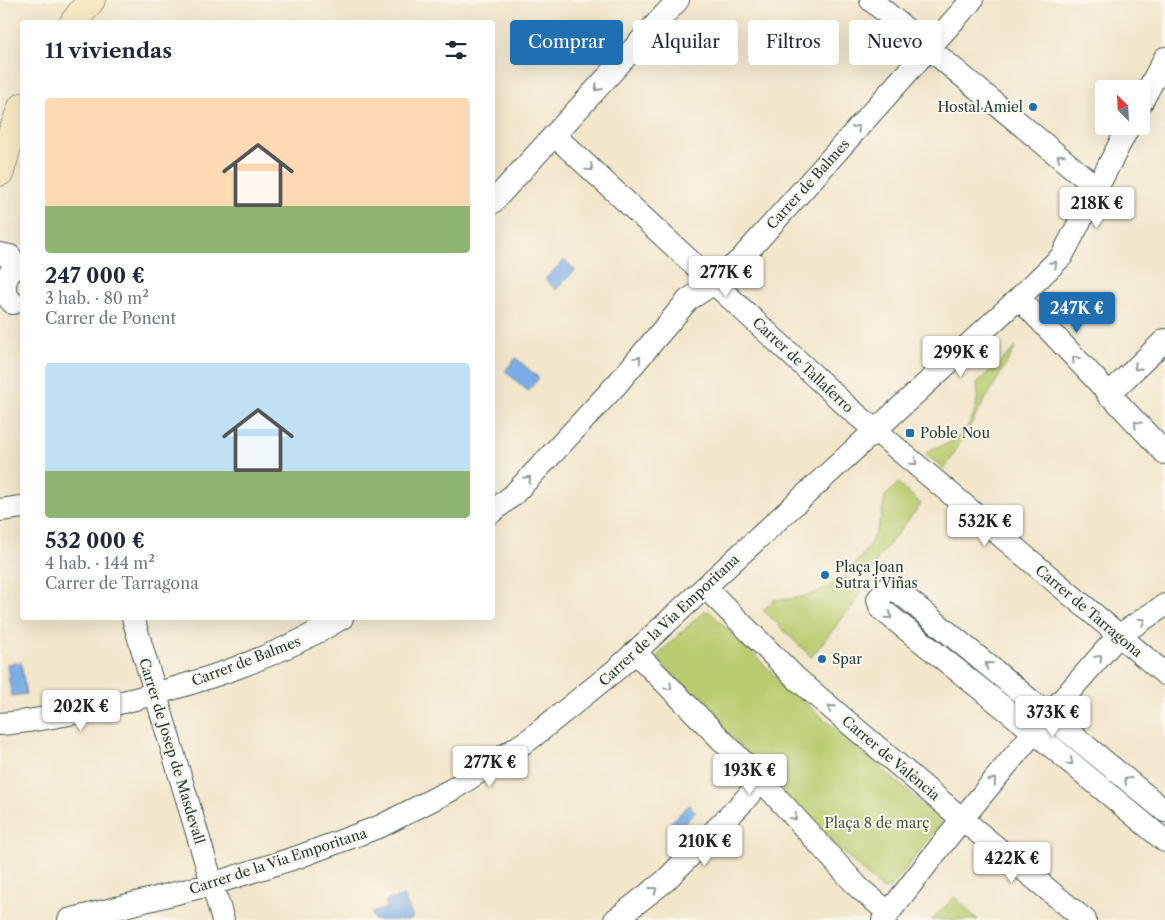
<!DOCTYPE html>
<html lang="es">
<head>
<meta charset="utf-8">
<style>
	body { margin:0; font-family:"Libre Caslon Text",serif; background:#f6f6f7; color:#1f2937; height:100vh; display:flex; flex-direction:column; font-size:19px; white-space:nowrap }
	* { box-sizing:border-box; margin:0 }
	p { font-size:16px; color:#747a83 }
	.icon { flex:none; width:28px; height:28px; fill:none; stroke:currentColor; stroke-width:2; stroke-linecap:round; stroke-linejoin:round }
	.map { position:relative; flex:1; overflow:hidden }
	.panel { position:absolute; left:20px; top:20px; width:475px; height:600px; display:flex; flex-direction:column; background:#fff; border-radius:5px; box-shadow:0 5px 20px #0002 }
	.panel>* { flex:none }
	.hud { position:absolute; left:510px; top:20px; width:475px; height:45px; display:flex; gap:10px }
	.needle { width:32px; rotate:336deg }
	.tools { position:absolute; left:1095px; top:80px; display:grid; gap:10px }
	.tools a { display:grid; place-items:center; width:55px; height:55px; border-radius:5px; background:#fff; box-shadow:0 5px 20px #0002; font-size:25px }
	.price { position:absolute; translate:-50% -42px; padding:0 11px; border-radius:5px; background:#fff; color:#222; font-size:16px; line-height:32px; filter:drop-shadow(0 1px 2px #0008) }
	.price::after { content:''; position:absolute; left:50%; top:30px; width:15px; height:11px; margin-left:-8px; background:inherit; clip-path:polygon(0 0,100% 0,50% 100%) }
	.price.current { background:#1f6fb2; color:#fff }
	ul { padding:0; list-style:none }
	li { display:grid; align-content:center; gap:10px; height:265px; padding:0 25px }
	li span { display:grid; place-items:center; height:155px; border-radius:5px; color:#555 }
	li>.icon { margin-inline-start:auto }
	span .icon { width:90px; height:90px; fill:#fffc; stroke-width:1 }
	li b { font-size:21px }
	h2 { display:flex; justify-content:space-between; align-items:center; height:60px; padding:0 25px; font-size:21px }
	.pill { padding:0 18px; border-radius:5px; background:#fff; box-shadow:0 5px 20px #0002; font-size:18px; line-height:45px }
	.pill.current { background:#1f6fb2; color:#fff }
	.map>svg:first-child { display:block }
	.green { fill:#bacc70; stroke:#6c8452 }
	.water { fill:#79abe5; stroke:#4c748c }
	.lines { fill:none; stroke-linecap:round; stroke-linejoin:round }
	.minor-casing { stroke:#3f564b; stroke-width:24 }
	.secondary-casing { stroke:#3f564b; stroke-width:29 }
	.minor { stroke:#fff; stroke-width:22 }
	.secondary { stroke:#f7e8c3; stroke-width:28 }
	.oneway { stroke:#8f9e9a }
	.poi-dot { fill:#1f6fb2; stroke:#fbf7ec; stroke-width:2 }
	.labels { text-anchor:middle; stroke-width:4; stroke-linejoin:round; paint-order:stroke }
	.poi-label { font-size:14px; fill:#1f3d34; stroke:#fbf7ec; text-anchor:start }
	.street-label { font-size:14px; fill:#1f3d34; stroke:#fbf7ec }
	.park-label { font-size:14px; fill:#3e5a40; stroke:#fbf7ec }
</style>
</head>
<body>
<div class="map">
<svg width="1165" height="920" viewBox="0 0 1165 920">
	<rect width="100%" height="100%" fill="#fbf7ec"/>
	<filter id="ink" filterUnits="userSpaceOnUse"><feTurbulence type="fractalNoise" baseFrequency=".02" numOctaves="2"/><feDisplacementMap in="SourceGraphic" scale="10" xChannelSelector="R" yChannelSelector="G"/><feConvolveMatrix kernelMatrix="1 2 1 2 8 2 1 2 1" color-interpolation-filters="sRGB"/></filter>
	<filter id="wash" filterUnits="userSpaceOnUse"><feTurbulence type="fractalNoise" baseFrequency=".0096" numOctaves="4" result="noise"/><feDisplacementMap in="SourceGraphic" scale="20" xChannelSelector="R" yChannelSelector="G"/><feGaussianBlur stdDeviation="1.12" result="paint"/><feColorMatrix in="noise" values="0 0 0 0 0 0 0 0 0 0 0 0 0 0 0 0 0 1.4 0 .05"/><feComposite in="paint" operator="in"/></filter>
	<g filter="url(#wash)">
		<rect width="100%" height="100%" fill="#f2e6cb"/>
		<!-- green -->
		<path class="green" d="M 1016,347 L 945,469 L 925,454 C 931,447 939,447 947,444 C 970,432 980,409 977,383 Z
			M 898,483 L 921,504 L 878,558 L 869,579 L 854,566 C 873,542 881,526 885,496 Z
			M 845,576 L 862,589 L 854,604 L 811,657 L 763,610 L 774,600 C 803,599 821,593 845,576 Z
			M 704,611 L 710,612 L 788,688 L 940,819 L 942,823 L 891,887 L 883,890 L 877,885 L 802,812 L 659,660 L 657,656 L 659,654 Z
			M 955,897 L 978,920 L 931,920 Z"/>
		<!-- water -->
		<path class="water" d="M 564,260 L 575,270 L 556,290 L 545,279 Z
			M 516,358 L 539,378 L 528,391 L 505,371 Z
			M 21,662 L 26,694 L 11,696 L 7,664 Z
			M 689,805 L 696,812 L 676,831 L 669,824 Z
			M 404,896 L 413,918 L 408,920 L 374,920 L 372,913 L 387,908 L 385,901 Z"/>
	</g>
	<g filter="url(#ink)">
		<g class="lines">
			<!-- minor casing -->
			<g class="minor-casing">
				<path id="minor" d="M 871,0 L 1097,188
					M 1141,103 L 1165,58
					M 554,135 L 850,409 L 1165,674
					M 492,203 L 678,0
					M 0,254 L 10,256 L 17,267
					M 1019,298 L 1165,453
					M 13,303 C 10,300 7,297 6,293 C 2,281 10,268 22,266
					M 1108,395 L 1165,340
					M 0,510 L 22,507
					M 492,512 L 513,495 L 552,454 L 617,384 L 688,300 L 714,283 L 741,259 L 972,0
					M 705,587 L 797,679 L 962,819 L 1085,920
					M 133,618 L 223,920
					M 635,652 L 761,780 L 859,888 L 889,913
					M 0,724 C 40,721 81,712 119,703 C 196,684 274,659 342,618
					M 1165,811 L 899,592 L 886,589 L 878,599 L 881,609 L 1034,732 L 1165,841
					M 69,920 L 212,884 L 298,857 L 381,826 L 453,789 L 530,739 L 618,668 L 705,587 L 1019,298 L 1062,256 L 1129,126
					M 615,920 L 665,881 L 743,802 L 761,780
					M 883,920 L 962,819 L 1034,732 L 1118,636 L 1165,605"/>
			</g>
			<!-- secondary casing -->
			<g class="secondary-casing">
				<path id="secondary" d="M 74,22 L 91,0
					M 0,172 L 9,141 L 22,107"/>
			</g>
			<!-- minor -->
			<use href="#minor" class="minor"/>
			<!-- secondary -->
			<use href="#secondary" class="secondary"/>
		</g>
		<!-- one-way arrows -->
		<defs><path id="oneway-chevron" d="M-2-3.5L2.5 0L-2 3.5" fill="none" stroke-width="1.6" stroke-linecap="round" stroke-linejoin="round" transform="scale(1.25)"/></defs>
		<g class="oneway">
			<use href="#oneway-chevron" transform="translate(598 88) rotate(132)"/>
			<use href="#oneway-chevron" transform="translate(857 128) rotate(-48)"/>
			<use href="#oneway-chevron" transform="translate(1060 157) rotate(-140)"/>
			<use href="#oneway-chevron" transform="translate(590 168) rotate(43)"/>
			<use href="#oneway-chevron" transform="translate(1054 264) rotate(-45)"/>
			<use href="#oneway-chevron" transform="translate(638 359) rotate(-50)"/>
			<use href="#oneway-chevron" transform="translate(1075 359) rotate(-133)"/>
			<use href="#oneway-chevron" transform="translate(1137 367) rotate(136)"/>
			<use href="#oneway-chevron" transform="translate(1137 424) rotate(-133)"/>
			<use href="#oneway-chevron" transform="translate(914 462) rotate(41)"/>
			<use href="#oneway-chevron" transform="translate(528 479) rotate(-46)"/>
			<use href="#oneway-chevron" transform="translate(889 616) rotate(39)"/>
			<use href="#oneway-chevron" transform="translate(1142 621) rotate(-33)"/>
			<use href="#oneway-chevron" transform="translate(1099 658) rotate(-49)"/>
			<use href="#oneway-chevron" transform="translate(988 665) rotate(-141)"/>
			<use href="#oneway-chevron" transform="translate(669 687) rotate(45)"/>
			<use href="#oneway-chevron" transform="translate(831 708) rotate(-140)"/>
			<use href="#oneway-chevron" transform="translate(1070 762) rotate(40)"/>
			<use href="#oneway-chevron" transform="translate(1127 780) rotate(-141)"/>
			<use href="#oneway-chevron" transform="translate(993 781) rotate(-51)"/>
			<use href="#oneway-chevron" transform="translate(794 817) rotate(48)"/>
			<use href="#oneway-chevron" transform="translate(654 890) rotate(-38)"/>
		</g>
	</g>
	<!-- markers -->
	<g class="poi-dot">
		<circle cx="1033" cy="107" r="5"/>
		<rect x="905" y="428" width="10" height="10" rx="2.5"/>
		<circle cx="825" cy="575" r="5"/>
		<circle cx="822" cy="659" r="5"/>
	</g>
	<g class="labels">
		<!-- poi labels -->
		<g class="poi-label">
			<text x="1023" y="112" text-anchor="end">Hostal Amiel</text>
			<text x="920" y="438">Poble Nou</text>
			<text x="835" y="572">Plaça Joan<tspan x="835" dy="16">Sutra i Viñas</tspan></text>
			<text x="832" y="664">Spar</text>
		</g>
		<!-- street labels -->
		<g class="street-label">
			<text transform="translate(808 184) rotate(-48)" y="5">Carrer de Balmes</text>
			<text transform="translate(803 365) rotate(43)" y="5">Carrer de Tallaferro</text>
			<text transform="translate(1089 611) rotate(40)" y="5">Carrer de Tarragona</text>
			<text transform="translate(669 620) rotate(-43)" y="5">Carrer de la Via Emporitana</text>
			<text transform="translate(246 661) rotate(-21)" y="5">Carrer de Balmes</text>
			<text transform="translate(172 751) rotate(73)" y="5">Carrer de Josep de Masdevall</text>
			<text transform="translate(891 758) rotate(40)" y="5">Carrer de València</text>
			<text transform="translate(278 861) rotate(-18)" y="5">Carrer de la Via Emporitana</text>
		</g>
		<!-- park labels -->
		<g class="park-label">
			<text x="877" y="828">Plaça 8 de març</text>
		</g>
	</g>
</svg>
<div class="tools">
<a><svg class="needle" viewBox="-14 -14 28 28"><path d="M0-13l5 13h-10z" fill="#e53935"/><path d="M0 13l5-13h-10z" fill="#747a83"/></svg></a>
</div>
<b class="price" style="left:1097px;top:229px">218K €</b>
<b class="price" style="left:726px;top:298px">277K €</b>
<b class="price current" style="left:1077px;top:334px">247K €</b>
<b class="price" style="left:961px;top:378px">299K €</b>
<b class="price" style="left:985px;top:547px">532K €</b>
<b class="price" style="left:81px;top:732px">202K €</b>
<b class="price" style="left:1053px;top:738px">373K €</b>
<b class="price" style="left:490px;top:788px">277K €</b>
<b class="price" style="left:750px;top:796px">193K €</b>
<b class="price" style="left:705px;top:867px">210K €</b>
<b class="price" style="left:1012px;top:884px">422K €</b>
<div class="hud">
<a class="pill current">Comprar</a>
<a class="pill">Alquilar</a>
<a class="pill">Filtros</a>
<a class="pill">Nuevo</a>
</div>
<section class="panel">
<h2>11 viviendas<svg class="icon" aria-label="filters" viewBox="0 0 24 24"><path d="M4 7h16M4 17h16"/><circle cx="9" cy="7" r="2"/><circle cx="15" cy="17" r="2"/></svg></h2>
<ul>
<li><span style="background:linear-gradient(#ffd9b3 70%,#8fb573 0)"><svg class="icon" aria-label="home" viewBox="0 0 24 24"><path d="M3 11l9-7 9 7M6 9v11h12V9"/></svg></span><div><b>247 000 €</b><p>3 hab. · 80 m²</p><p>Carrer de Ponent</p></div></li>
<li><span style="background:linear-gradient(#bfe0f5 70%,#8fb573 0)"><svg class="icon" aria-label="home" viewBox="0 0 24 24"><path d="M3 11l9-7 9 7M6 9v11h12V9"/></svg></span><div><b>532 000 €</b><p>4 hab. · 144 m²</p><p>Carrer de Tarragona</p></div></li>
</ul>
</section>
</div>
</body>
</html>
